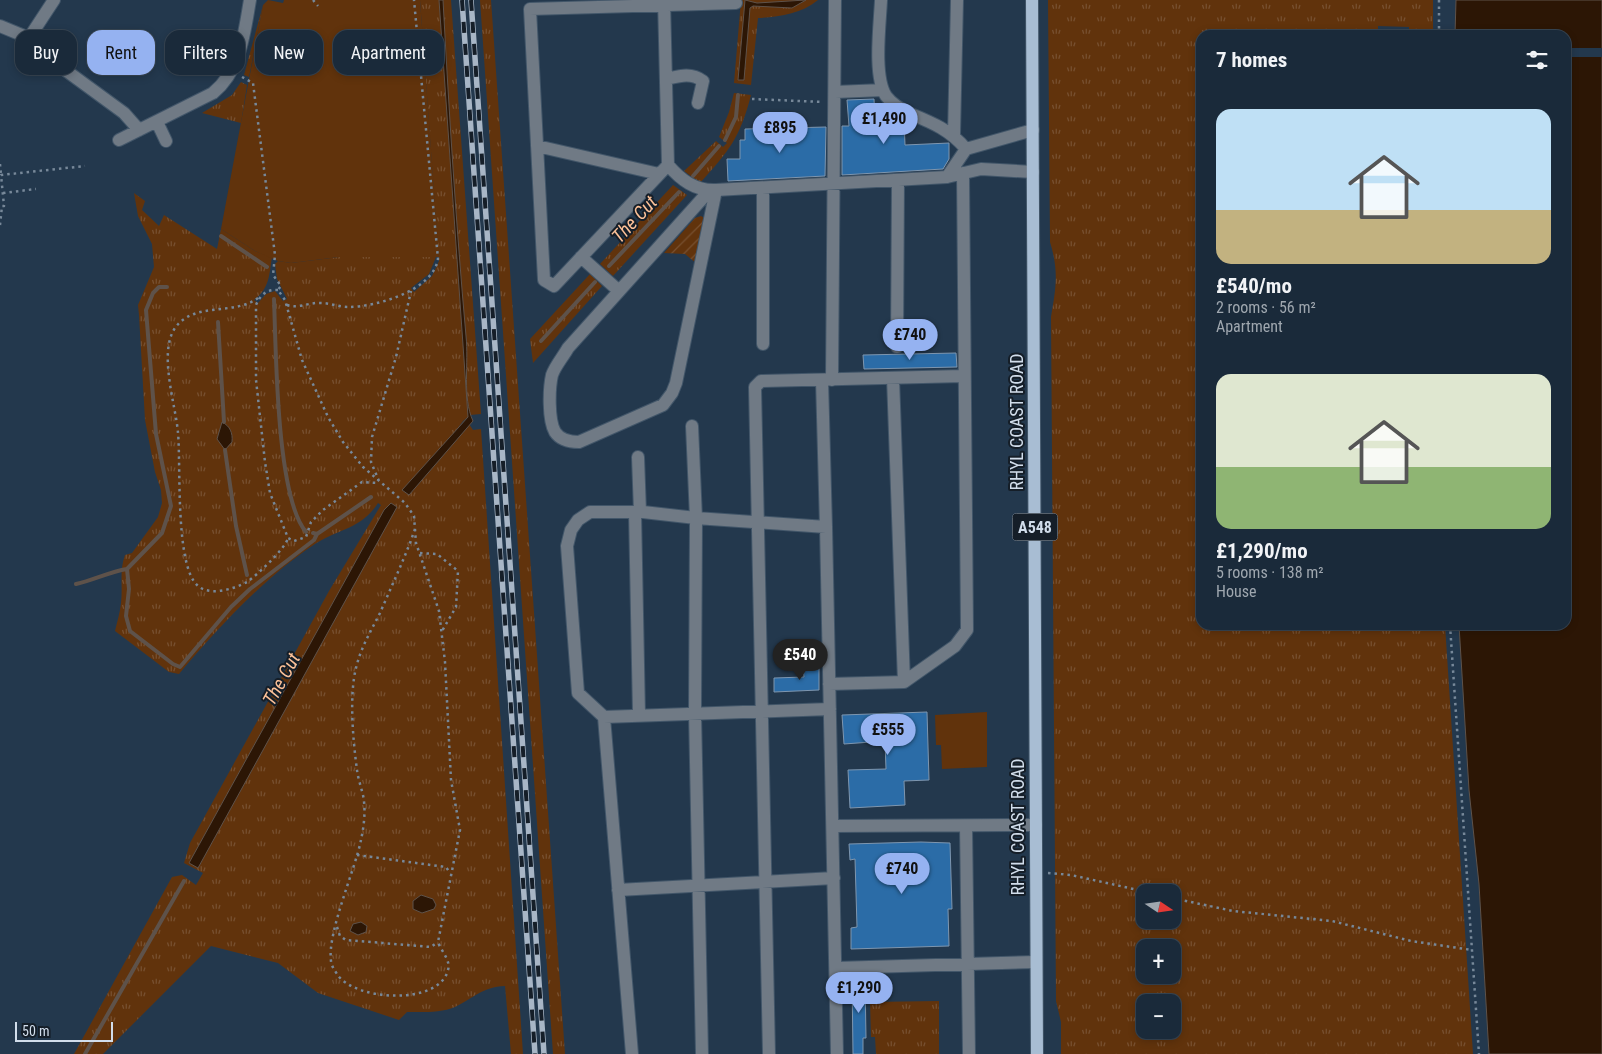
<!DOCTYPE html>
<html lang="en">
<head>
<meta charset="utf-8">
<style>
	body { margin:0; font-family:"Roboto Condensed",sans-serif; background:#233242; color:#f1f3f6; height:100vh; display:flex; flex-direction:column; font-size:19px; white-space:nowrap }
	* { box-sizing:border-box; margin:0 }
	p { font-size:16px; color:#9fa7af }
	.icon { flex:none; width:28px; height:28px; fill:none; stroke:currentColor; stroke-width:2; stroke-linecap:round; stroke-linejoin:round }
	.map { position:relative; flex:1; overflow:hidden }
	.side { position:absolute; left:1196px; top:30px; width:375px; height:600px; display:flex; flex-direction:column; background:#1a2a3a; border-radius:15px; box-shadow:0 2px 8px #0003,0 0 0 1px #384654 }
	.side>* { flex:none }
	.top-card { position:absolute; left:15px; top:30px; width:475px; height:45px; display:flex; gap:10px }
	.needle { width:32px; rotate:103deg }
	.controls { position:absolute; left:1136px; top:884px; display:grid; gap:10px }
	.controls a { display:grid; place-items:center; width:45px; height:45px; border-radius:10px; background:#1a2a3a; box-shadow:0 2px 8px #0003,0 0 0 1px #384654; font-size:25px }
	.scale { position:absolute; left:15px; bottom:12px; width:98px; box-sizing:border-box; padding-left:5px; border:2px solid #d1ddeb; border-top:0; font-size:14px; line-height:18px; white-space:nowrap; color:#d1ddeb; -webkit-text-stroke:4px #151e28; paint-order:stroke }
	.price { position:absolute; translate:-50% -42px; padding:0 11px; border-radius:18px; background:#95b2f1; color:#111; font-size:16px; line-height:32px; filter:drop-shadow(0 1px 2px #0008) }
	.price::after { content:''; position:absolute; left:50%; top:30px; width:15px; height:11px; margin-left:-8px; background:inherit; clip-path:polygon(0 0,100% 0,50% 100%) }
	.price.active { background:#222; color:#fff }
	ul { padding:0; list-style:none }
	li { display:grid; align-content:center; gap:10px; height:265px; padding:0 20px }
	li span { display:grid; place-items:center; height:155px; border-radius:15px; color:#555 }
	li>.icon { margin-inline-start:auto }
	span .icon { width:90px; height:90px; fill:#fffc; stroke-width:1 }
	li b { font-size:21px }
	h2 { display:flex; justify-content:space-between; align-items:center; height:60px; padding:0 20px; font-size:21px }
	.pill { padding:0 18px; border-radius:15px; background:#1a2a3a; box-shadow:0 2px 8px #0003,0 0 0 1px #384654; font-size:18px; line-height:45px }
	.pill.active { background:#95b2f1; color:#111 }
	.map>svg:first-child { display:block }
	.grass { fill:url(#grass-tufts); fill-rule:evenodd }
	.park { fill:#61330c }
	.garden { fill:url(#garden-furrows) }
	.water { fill:#2c1605; stroke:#5e524a }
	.pier { fill:#23384d }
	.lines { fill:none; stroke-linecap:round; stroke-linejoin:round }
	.stream { stroke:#5e524a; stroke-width:4 }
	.building { fill:#2b6ca7; stroke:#7e96af }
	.minor-casing { stroke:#425669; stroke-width:14 }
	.major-casing { stroke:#425669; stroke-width:14 }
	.path { stroke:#789; stroke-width:2.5; stroke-dasharray:2.5 4; stroke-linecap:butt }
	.minor { stroke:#707a85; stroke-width:12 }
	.major { stroke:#a8bdd3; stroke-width:12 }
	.rail-casing { stroke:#a8b6c6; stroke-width:5.5 }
	.rail { stroke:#151e28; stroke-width:4; stroke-dasharray:11; stroke-linecap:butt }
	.labels { text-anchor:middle; stroke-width:4; stroke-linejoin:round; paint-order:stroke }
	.shield { fill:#151e28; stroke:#99a4b0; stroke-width:1 }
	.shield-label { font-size:16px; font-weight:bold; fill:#d1ddeb }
	.street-label { font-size:18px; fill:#d1ddeb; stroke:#151e28 }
	.water-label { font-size:19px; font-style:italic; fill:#fcc198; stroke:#151e28 }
</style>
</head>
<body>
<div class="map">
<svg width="1602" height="1054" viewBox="0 0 1602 1054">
	<defs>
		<pattern id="grass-tufts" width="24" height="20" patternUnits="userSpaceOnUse" patternTransform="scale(1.25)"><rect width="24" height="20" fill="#61330c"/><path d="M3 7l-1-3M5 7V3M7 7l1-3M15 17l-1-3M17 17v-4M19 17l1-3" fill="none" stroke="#775030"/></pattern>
		<pattern id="garden-furrows" width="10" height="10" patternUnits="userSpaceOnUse" patternTransform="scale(1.25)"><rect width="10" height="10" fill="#61330c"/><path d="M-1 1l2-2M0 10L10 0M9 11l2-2" fill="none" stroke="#775030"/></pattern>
	</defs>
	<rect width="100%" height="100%" fill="#23384d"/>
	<!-- grass -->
	<path class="grass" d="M 420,0 L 451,0 L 481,414 L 470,415 L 463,421 L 409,495 L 469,424 L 473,430 L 481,429 L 523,1054 L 511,1054 L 505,986 C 482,987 474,998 455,1007 C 441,1013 422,1012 407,1012 L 399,1020 L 318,993 L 278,963 L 211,946 L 103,1054 L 74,1054 L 172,877 L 182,875 L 196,885 L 203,873 L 184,863 L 190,843 L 329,591 L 381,505 L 378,503 C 361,530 336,529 312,546 C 264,578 216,630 179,674 L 169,672 L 115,631 C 117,622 120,613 121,603 C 123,586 119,571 125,555 L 132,553 L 158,517 L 162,503 L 161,490 L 155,472 L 145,420 L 139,315 L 138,305 L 154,267 L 152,244 L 138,216 L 134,193 L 145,201 L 142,210 L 159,226 L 164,215 L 217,249 L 221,229 L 255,251 L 272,257 C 269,275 270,288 254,300 L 258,303 L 266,294 L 275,291 L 283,301 L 287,299 L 277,279 L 275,264 L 278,261 L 291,263 L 339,257 L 383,256 L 436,257 L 429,274 L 411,288 L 414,292 L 432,276 L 439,261 Z
		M 480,0 L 491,0 L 565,1054 L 553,1054 Z
		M 741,0 L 818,0 C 801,14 779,17 758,18 L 751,85 L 734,83 Z
		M 1048,0 L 1433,0 L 1433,35 L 1409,35 L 1409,27 L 1378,26 L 1378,35 L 1201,35 L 1201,625 L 1445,625 L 1473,1054 L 1061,1054 L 1061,1022 L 1056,1001 L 1051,317 C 1056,288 1059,271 1050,242 ZM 1145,892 L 1172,892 L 1172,920 L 1145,920 ZM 1145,948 L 1172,948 L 1172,975 L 1145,975 ZM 1145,1002 L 1172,1002 L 1172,1030 L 1145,1030 Z
		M 263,5 L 249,77 L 244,75 Z
		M 241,82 L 247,85 L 241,123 L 202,113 L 232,95 Z
		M 734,93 L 751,95 C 740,138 729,151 700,183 L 684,171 L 716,141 L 723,147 L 727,143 L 719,137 L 729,112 Z
		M 673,185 L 687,195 L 613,276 L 600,264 Z
		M 590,274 L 602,286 L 533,363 L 530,339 Z
		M 939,1001 L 939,1054 L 876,1054 L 875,1037 L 871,1037 L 870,1002 Z"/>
	<!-- park -->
	<path class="park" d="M 268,0 L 283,3 L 284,0 L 420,0 L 439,257 L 339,257 L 291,263 L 278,261 L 255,251 L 221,229 L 263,5 Z
		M 987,712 L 987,767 L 942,769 L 941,745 L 936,745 L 935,715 Z"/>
	<!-- garden -->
	<path class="garden" d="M 701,216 L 706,219 L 697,264 L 685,254 L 664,253 L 695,218 Z"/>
	<!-- water -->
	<path class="water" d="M 439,0 L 443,0 C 449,112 456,224 466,336 C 469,363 462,397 473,421 L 409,495 L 402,490 L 468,417 Z
		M 745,0 L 757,3 L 806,0 L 792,8 L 753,6 L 750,8 L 744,80 L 738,80 Z
		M 1456,0 L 1602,0 L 1602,1054 L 1489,1054 L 1479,884 L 1469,790 L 1459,625 L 1566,625 L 1566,35 L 1455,35 Z
		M 222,422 C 230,426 233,433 232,442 L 225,450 L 217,439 Z
		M 391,503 L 397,507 L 198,868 L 189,863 L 384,510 Z
		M 421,895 L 433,899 L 436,905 L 434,909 L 422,913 L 413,909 L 413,901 Z
		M 361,922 L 367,926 L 366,932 L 358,935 L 350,931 L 353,924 Z"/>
	<!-- pier -->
	<path class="pier" d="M 1566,48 L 1602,48 L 1602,57 L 1566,57 Z"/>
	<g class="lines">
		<!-- stream -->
		<path class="stream" d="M 725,140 L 736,117 L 738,95
			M 693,176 L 719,146
			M 221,236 L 267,267
			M 609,266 L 679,192
			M 167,287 L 159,287 L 153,293 L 146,310 L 156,434 L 171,506 L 162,533 L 127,569 L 129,589 L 126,616 L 130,631 L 173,664 L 180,667 L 231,607 L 250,589 L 314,540 L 317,534
			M 274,299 C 276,348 276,497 306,532
			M 218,322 L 224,422
			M 541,341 L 595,282
			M 225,450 L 236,526 L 247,575
			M 313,533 L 317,534 L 371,497
			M 76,584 C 94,580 109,572 127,569
			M 85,1054 L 184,881"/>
	</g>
	<!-- building -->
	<path class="building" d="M 874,99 L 875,120 L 904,120 L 905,145 L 949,143 L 949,159 L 943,169 L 842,175 L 842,126 L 849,126 L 847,100 Z
		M 826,127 L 825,176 L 728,181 L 727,159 L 740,159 L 740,140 L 745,140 L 745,129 Z
		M 956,353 L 957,367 L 864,369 L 863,355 Z
		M 803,665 L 819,665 L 819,690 L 774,692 L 774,678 L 804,677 Z
		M 927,712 L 929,780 L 904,781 L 905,805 L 850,808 L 848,770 L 886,769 L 885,741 L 844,744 L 842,715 Z
		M 921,842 L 950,843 L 952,909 L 948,909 L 949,946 L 851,949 L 851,928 L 857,927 L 855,859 L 850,860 L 849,844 Z
		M 852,977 L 865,977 L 866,1038 L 863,1038 L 863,1054 L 853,1054 Z"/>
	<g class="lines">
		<!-- minor casing -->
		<g class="minor-casing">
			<path id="minor" d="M 664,0 L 668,165 C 681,180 695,191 716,190 L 947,177 L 981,169 L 1033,172
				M 881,0 C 880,24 873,76 886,96 C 892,104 902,110 911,114 C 933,123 950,130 966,149
				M 0,26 L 29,38 L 42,53 L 124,113 L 139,130
				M 29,38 L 54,0
				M 666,79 C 679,76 691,72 703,81 L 698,103
				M 835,92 L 883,90
				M 157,122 L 166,141
				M 954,135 L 957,0
				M 119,140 L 213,93 C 241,70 244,34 250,0
				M 537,146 L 659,174
				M 668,165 L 554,286 L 544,280 L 530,9 L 736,3
				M 947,177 L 966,149 L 1033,130
				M 763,188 L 763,344
				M 710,190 L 568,348 C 563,357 555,366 552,375 C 549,388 548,420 555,432 C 561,441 571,442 579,442 L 663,405 L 672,393 L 676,383 L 716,190
				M 581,257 L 619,291
				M 897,347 L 898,180
				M 893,378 L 904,682
				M 822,380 L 826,527
				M 832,380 L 835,0
				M 692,426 L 696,518 L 695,713 L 702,1054
				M 638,457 L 640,512
				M 635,512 L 639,715
				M 829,684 L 904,682 L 955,646 L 967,630 L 963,173
				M 604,717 L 830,709
				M 833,826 L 1036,825
				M 966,826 L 969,1054
				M 618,890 L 834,878
				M 836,968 L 1036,962
				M 632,1054 L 604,717 L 578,693 L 567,546 L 571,530 L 578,520 L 590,512 L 643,512 L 696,518 L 826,527 L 837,1054
				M 769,1054 L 755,387 L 761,381 L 963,376"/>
		</g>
		<!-- major casing -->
		<g class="major-casing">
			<path id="major" d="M 1032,0 L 1037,1054"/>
		</g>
		<!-- path -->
		<path class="path" d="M 313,0 L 318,6
			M 1439,35 L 1439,0
			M 242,77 L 253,83 L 275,255 L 273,275 L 281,286 L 278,290 L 285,300 L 302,360 L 328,417 L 343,442 L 363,467 L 405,503 L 414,516 L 416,543 L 439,611 L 445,662 L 451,780 L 460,830 L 438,942 C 441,951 451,960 448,970 C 439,1006 354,1001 337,974 C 335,971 331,965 331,961 C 327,933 355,870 361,840 C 364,826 366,810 363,795 C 361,787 358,778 357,770 C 353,740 349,696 356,668 C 361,647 371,631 380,613 C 392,585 405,558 415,529
			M 752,99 L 823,102
			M 0,164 L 1,175
			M 3,193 L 36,189
			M 0,225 L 2,206 L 4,206 L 1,175 L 85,166
			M 278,290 C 267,289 260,295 256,305 L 256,380 L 265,462 L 270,493 L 288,538 L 294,541 L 306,537 L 311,522 L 323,510 L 362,482 L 379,483
			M 258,298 C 234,316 194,301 175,328 C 158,353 176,406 178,433 C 181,465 175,564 197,585 C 209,597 234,589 247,582 C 256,576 286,548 288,538
			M 287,305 C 299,309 309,302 321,303 C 330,303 339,307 348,307 C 375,307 433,291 438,259 L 414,0
			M 379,481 L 371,462 L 372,437 L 396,357 L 411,291
			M 420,553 L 437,554 L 458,571 L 456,607 L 442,631
			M 1450,625 L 1479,1054
			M 357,855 L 446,867 L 450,873
			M 1048,873 L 1071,875 L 1147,892
			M 1172,898 L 1233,911 L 1332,921 L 1411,941 L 1472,950
			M 337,927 L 340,936 L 346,940 L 431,947 L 438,942"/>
		<!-- minor -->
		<use href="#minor" class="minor"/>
		<!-- major -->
		<use href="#major" class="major"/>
		<!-- rail casing -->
		<g class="rail-casing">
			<path id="rail" d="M 462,0 L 535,1054
				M 471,0 L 544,1054"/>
		</g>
		<!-- rail -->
		<use href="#rail" class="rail"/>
	</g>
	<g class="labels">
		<!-- shield labels -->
		<rect class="shield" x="1012.5" y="513.5" width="45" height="27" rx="4"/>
		<g class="shield-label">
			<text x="1035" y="533">A548</text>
		</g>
		<!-- street labels -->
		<g class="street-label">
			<text transform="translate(1017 422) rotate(-90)" y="6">RHYL COAST ROAD</text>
			<text transform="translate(1018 827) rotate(-90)" y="6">RHYL COAST ROAD</text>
		</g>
		<!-- water labels -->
		<g class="water-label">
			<text transform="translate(634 219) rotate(-47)" y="7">The Cut</text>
			<text transform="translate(281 679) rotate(-61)" y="7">The Cut</text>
		</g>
	</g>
</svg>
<div class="controls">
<a><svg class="needle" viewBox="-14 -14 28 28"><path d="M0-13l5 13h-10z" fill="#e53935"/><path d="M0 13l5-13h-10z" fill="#9fa7af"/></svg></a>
<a>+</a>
<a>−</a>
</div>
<div class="scale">50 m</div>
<b class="price" style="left:884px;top:145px">£1,490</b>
<b class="price" style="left:780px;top:154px">£895</b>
<b class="price" style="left:910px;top:361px">£740</b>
<b class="price active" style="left:800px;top:681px">£540</b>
<b class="price" style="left:888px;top:756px">£555</b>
<b class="price" style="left:902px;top:895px">£740</b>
<b class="price" style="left:859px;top:1014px">£1,290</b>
<div class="top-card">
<a class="pill">Buy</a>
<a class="pill active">Rent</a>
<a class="pill">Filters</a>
<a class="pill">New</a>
<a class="pill">Apartment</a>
</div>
<section class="side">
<h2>7 homes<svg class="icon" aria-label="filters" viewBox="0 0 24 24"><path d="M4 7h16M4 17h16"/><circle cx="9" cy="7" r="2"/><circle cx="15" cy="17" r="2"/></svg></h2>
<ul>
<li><span style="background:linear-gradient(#bfe0f5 65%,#c2b280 0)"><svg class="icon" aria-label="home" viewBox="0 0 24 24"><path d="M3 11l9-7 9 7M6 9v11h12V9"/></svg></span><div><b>£540/mo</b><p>2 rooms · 56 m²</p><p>Apartment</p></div></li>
<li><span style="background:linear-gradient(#dfe7d0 60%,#8fb573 0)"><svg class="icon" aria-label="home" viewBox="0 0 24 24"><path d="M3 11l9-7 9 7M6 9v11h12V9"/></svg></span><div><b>£1,290/mo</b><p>5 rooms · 138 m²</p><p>House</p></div></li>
</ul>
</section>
</div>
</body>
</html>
